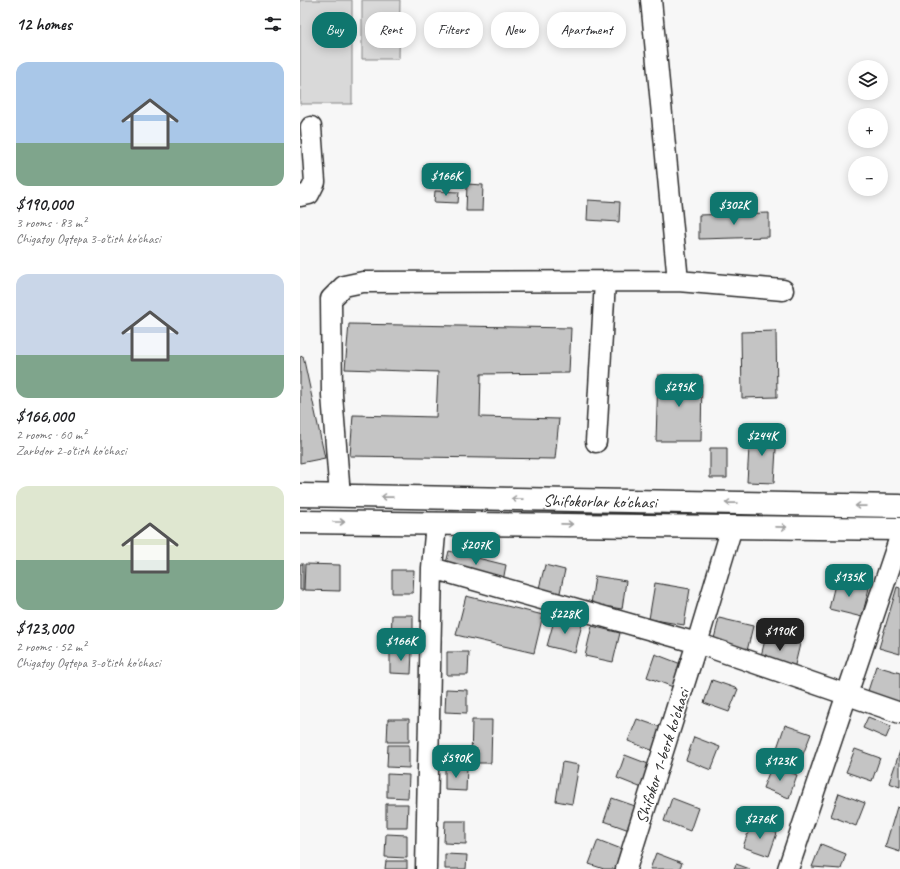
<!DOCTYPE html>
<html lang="en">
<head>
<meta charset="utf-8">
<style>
	body { margin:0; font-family:Caveat,sans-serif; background:#f2f2f2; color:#202124; height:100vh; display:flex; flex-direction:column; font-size:15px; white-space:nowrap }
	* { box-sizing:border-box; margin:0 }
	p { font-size:13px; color:#757577 }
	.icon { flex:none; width:22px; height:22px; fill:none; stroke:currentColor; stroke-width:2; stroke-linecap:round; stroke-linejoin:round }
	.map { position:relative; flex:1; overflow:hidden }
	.drawer { display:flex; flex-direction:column; background:#fff; width:300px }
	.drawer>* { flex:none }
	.banner { position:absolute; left:12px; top:12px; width:380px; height:36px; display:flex; gap:8px }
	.tools { position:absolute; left:548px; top:60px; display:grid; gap:8px }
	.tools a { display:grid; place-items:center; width:40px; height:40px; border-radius:50%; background:#fff; box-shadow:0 2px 10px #0003; font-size:20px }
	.price { position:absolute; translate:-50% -34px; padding:0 9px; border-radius:8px; background:#0f766e; color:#fff; font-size:13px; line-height:26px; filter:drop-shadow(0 1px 2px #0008) }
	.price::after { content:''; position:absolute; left:50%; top:24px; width:12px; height:9px; margin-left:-6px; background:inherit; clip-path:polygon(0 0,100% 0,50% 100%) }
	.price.active { background:#222; color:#fff }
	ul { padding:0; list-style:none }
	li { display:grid; align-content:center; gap:8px; height:212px; padding:0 16px }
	li span { display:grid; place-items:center; height:124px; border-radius:12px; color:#555 }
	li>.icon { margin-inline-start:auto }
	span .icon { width:72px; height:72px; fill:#fffc; stroke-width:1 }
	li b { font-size:17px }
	h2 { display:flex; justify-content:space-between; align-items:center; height:48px; padding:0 16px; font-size:17px }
	.chip { padding:0 14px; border-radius:16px; background:#fff; box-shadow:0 2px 10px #0003; font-size:14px; line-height:36px }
	.chip.active { background:#0f766e; color:#fff }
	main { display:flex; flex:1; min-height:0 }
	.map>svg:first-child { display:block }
	.green { fill:#d9d9d9; stroke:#828282 }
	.building { fill:#c4c4c4; stroke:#2b2b2b }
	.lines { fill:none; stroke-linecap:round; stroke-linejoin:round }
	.minor-casing { stroke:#2b2b2b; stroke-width:23 }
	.major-casing { stroke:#2b2b2b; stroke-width:25 }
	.minor { stroke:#fff; stroke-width:20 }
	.major { stroke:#fff; stroke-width:22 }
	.oneway { stroke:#a0a0a0 }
	.labels { text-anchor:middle; stroke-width:3.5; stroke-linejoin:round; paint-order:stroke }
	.street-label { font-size:17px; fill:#2b2b2b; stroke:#fff }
</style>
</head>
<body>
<main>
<section class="drawer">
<h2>12 homes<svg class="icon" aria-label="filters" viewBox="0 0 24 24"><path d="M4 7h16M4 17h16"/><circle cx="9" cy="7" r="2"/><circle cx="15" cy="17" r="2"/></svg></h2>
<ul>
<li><span style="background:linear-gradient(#a9c7e8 65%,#7fa58c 0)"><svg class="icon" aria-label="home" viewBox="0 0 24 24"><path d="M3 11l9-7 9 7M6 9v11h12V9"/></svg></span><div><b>$190,000</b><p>3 rooms · 83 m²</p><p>Chigatoy Oqtepa 3-o'tish ko'chasi</p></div></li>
<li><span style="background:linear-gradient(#c9d6e8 65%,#7fa58c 0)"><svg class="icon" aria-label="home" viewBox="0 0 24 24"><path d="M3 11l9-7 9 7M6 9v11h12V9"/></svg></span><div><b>$166,000</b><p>2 rooms · 60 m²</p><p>Zarbdor 2-o'tish ko'chasi</p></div></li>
<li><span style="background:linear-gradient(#dfe7d0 60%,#7fa58c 0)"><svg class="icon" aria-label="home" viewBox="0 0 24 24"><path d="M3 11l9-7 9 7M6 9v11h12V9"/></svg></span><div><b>$123,000</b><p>2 rooms · 52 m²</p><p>Chigatoy Oqtepa 3-o'tish ko'chasi</p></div></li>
</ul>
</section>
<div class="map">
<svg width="600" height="869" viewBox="0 0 600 869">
	<rect width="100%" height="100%" fill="#f7f7f7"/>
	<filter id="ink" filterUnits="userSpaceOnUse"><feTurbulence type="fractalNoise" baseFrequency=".025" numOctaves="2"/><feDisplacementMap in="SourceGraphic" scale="8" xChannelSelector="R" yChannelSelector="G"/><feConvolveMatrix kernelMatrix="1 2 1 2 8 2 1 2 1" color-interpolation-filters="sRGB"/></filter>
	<g filter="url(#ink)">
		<!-- green -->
		<path class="green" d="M 0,0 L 52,0 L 52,104 L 0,104 Z
			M 62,0 L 100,0 L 99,59 L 62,59 Z"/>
		<!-- building -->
		<path class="building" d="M 167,184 L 183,185 L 182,211 L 166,211 Z
			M 135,191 L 159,192 L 158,203 L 134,202 Z
			M 288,200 L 320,202 L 319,222 L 287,220 Z
			M 469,213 L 469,237 L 399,239 L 399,215 Z
			M 49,324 L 271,328 L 269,373 L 181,374 L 180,417 L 259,419 L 255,459 L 50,456 L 53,415 L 136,417 L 138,372 L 45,369 Z
			M 476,331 L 477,397 L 442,398 L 441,332 Z
			M 3,356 L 25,458 L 0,463 L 0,357 Z
			M 358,375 L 402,376 L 401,441 L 356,441 Z
			M 450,430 L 477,432 L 474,483 L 447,482 Z
			M 410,448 L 427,448 L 427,478 L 410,478 Z
			M 149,551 L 206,565 L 203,581 L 145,567 Z
			M 0,564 L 3,564 L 3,590 L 0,590 Z
			M 5,564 L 40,565 L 40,591 L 4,590 Z
			M 245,565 L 265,570 L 259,597 L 238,592 Z
			M 92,570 L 114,570 L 113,593 L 92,593 Z
			M 295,576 L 326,581 L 322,609 L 291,604 Z
			M 536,580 L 569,588 L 562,617 L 529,609 Z
			M 355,583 L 390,589 L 384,625 L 349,619 Z
			M 597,587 L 600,588 L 600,654 L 579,648 Z
			M 166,596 L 243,615 L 234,653 L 156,635 Z
			M 92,615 L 113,615 L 113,638 L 91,638 Z
			M 255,617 L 282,624 L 275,653 L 247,646 Z
			M 419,618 L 453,626 L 447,651 L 413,643 Z
			M 292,626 L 320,633 L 313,662 L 285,656 Z
			M 466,636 L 500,644 L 494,669 L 460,660 Z
			M 90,650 L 112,651 L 111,674 L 90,673 Z
			M 147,652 L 169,652 L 168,675 L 147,675 Z
			M 355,654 L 381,664 L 373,687 L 347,677 Z
			M 576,666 L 600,673 L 600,704 L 567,694 Z
			M 412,680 L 438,689 L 429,712 L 404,703 Z
			M 146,689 L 167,690 L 167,713 L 145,712 Z
			M 568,717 L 591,726 L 586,738 L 563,728 Z
			M 88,719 L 109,719 L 109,742 L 87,742 Z
			M 337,719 L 363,728 L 354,751 L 328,741 Z
			M 172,720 L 192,720 L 191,763 L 171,763 Z
			M 485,725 L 511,734 L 502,757 L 477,748 Z
			M 394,737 L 420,747 L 411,770 L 386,760 Z
			M 88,745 L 109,745 L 109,768 L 87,767 Z
			M 555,749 L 580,758 L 572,781 L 546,772 Z
			M 600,751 L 600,787 L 589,783 Z
			M 325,755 L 351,765 L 342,788 L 317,778 Z
			M 262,762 L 279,765 L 272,804 L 256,801 Z
			M 472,765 L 497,775 L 489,798 L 463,788 Z
			M 145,767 L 167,767 L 166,791 L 145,790 Z
			M 87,774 L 109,775 L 108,798 L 87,797 Z
			M 539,793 L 565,803 L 556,826 L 531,816 Z
			M 312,798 L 338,807 L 329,830 L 304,821 Z
			M 372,798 L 398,808 L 390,831 L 364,821 Z
			M 86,804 L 108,804 L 107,827 L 86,827 Z
			M 597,807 L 600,808 L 600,852 L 585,847 Z
			M 145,821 L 166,821 L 166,844 L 144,843 Z
			M 451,824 L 477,833 L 469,856 L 443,847 Z
			M 86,834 L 107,835 L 107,858 L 85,857 Z
			M 298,840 L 324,850 L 316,869 L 304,869 L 289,864 Z
			M 521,844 L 546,854 L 541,869 L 512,867 Z
			M 356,853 L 382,863 L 379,869 L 350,869 Z
			M 145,854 L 167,855 L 166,869 L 145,869 Z
			M 86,861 L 107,861 L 107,869 L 85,869 Z
			M 436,864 L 450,869 L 434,869 Z"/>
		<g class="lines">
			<!-- minor casing -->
			<g class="minor-casing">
				<path id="minor" d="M 351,0 L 378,281
					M 0,196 L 9,194 L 15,182 L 11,127
					M 296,442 L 305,281
					M 40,496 L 32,395 L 31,299 L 44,286 L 63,282 L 378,281 L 483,290
					M 132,568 L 397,643 L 600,713
					M 126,869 L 132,568 L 136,523
					M 326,869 L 397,643 L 432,527
					M 488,869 L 600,537"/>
			</g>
			<!-- major casing -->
			<g class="major-casing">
				<path id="major" d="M 0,495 L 600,506
					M 0,522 L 600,529"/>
			</g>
			<!-- minor -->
			<use href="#minor" class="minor"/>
			<!-- major -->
			<use href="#major" class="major"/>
		</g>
		<!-- one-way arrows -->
		<defs><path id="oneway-shaft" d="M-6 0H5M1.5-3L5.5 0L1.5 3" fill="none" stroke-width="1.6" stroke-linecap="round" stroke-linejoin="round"/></defs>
		<g class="oneway">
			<use href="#oneway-shaft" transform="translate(87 497) rotate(-179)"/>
			<use href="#oneway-shaft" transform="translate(217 499) rotate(-179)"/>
			<use href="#oneway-shaft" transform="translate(431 503) rotate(-179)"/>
			<use href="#oneway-shaft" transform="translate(561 506) rotate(-179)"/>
			<use href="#oneway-shaft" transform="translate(39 522)"/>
			<use href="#oneway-shaft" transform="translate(267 524) rotate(1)"/>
			<use href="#oneway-shaft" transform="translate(481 527) rotate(1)"/>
		</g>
	</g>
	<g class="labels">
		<!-- street labels -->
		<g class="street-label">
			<text transform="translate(300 501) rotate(1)" y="6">Shifokorlar ko'chasi</text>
			<text transform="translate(362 756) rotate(-72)" y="6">Shifokor 1-berk ko'chasi</text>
		</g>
	</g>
</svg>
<div class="tools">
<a><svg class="icon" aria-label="layers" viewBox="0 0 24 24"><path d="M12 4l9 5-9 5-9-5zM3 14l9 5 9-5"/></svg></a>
<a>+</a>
<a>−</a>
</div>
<b class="price" style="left:146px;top:197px">$166K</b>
<b class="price" style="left:434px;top:226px">$302K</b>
<b class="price" style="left:379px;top:408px">$295K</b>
<b class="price" style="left:462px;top:457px">$244K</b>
<b class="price" style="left:176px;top:566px">$207K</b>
<b class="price" style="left:549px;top:598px">$135K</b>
<b class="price" style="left:265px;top:635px">$228K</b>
<b class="price active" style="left:480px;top:652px">$190K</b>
<b class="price" style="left:101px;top:662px">$166K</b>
<b class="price" style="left:156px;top:779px">$590K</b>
<b class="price" style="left:480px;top:782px">$123K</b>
<b class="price" style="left:460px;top:840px">$276K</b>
<div class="banner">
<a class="chip active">Buy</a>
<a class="chip">Rent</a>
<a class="chip">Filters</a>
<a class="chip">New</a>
<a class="chip">Apartment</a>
</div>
</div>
</main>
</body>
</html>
